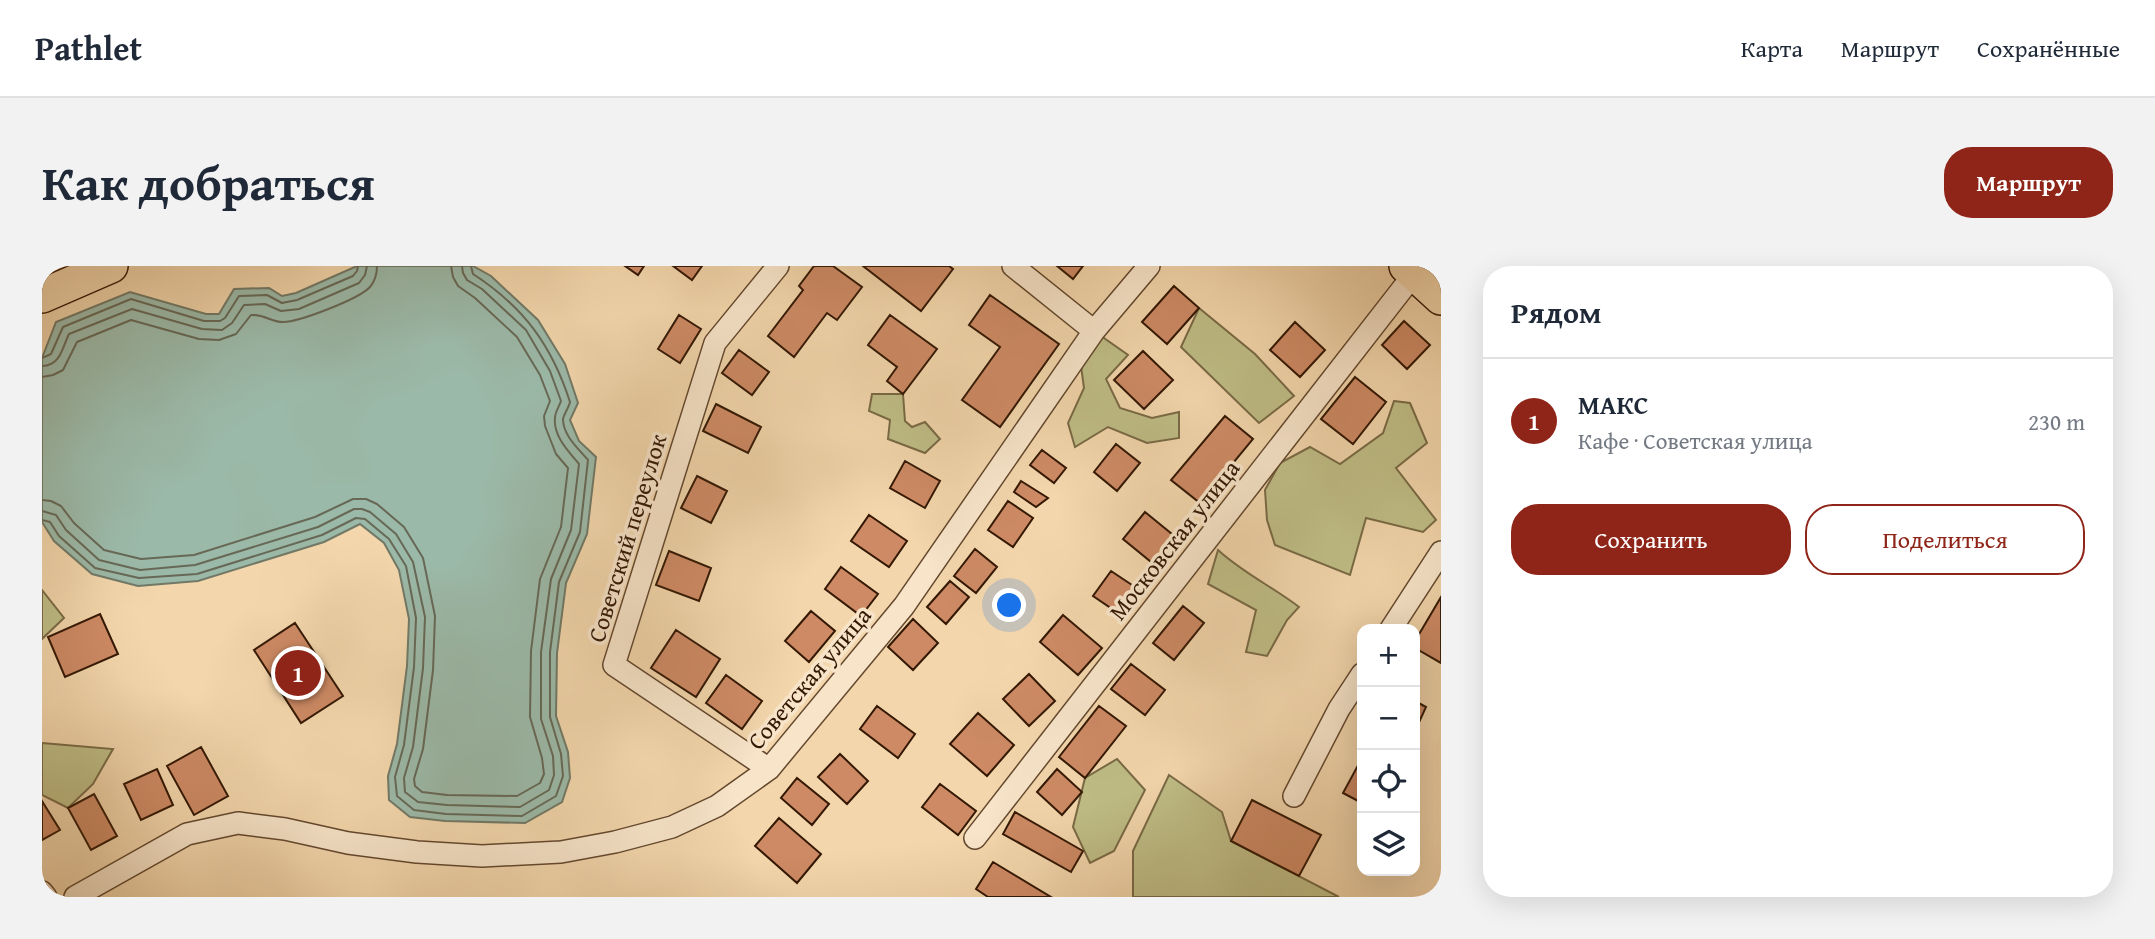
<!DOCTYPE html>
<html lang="ru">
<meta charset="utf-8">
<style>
body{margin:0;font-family:"Gentium Book Plus",serif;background:#f2f2f3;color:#1f2937}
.controls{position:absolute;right:21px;bottom:21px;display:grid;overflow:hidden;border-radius:14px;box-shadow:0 7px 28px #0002}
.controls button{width:63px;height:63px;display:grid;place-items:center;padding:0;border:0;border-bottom:2px solid #e0e1e3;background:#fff;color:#1f2937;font:35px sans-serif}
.you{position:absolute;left:968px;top:340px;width:24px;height:24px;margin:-18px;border:5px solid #fff;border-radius:50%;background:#1a73e8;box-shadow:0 0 0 10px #1a73e833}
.badge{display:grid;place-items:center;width:46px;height:46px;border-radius:50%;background:#8f2418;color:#fff;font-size:23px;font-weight:700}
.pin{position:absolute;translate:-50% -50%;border:4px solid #fff;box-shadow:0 2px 7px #0006}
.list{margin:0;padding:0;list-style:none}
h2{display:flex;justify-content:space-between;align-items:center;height:91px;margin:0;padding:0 28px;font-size:30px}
h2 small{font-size:23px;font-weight:400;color:#747a83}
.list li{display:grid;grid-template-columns:46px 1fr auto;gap:21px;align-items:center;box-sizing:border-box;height:126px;padding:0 28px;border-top:2px solid #e0e1e3}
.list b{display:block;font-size:26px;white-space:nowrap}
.list p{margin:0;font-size:23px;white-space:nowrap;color:#747a83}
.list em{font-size:23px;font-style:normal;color:#747a83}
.actions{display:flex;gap:14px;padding:21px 28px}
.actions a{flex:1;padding:16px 0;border:2px solid #8f2418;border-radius:28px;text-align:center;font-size:24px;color:#8f2418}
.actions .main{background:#8f2418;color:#fff}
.icon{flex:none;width:38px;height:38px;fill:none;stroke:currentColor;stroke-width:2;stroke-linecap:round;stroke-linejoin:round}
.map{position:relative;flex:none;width:1399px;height:631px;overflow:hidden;border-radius:28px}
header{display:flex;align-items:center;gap:42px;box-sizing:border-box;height:98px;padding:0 35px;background:#fff;border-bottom:2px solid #e0e1e3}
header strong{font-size:33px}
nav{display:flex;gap:38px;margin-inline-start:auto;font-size:24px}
.intro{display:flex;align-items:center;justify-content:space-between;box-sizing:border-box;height:168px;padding:0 42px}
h1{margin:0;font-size:49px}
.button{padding:18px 32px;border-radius:28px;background:#8f2418;color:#fff;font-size:24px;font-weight:700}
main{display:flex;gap:42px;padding:0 42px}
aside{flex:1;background:#fff;border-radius:28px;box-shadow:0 7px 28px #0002}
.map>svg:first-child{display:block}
</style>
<header>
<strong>Pathlet</strong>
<nav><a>Карта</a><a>Маршрут</a><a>Сохранённые</a></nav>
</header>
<div class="intro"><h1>Как добраться</h1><a class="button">Маршрут</a></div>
<main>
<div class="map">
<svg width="1399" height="631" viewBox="0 0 1399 631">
<rect width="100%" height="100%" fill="#f3d6ac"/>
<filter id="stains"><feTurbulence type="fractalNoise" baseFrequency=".00286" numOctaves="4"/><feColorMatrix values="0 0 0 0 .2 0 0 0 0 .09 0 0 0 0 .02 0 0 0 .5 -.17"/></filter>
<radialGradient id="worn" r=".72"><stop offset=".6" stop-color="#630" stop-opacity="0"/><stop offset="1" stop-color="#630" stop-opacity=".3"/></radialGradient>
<path fill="#bfbd86" stroke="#796a45" stroke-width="2" d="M1157 42 1213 88 1252 130 1217 157 1139 81Z
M1052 65 1086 89 1064 113 1078 142 1110 152 1137 146V172L1105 177 1066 161 1033 181 1026 157 1042 122 1039 100Z
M830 128H861L863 155 870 161 883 156 898 173 883 187 846 173 848 154 827 145Z
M1352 135 1368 137 1385 177 1354 202 1394 254 1381 266 1324 252 1308 309 1233 279 1225 254 1223 224 1238 197 1268 181 1298 198 1341 167Z
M1176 284C1201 307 1231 321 1257 341L1245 354 1225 390 1204 386 1214 344 1166 318Z
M0 324 22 352 0 373Z
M0 477 71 483 51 518 26 542 0 529Z
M1075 493 1103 524 1072 585 1048 597 1031 561 1043 512Z
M1127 509 1180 546 1189 575 1297 631H1091V585Z"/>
<path fill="#9bb9a8" stroke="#717966" stroke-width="2" d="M315 0H431L449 10 496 54 523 98 536 137 528 154 537 175 554 191 545 268 524 317 515 387 514 450 526 486 528 512 520 536 483 557 403 555 368 551 347 534 346 510 355 478 365 400 367 353 357 304 342 277 318 258 282 276 156 315 96 320 50 308 12 275 0 256V92L14 56 88 26 164 48H177L192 23 227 22 240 30 254 27Z"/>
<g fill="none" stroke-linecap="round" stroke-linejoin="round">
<path stroke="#676856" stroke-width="2" d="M0 92 9 88 21 61 89 33 162 55H178L183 52 197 30 225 29 240 37 255 34 311 10 315 5 316 0
M0 100C19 99 20 82 27 68L90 43 160 63 180 64 190 57 202 39 223 38 239 45 257 43 317 17 323 9 325 0
M0 111 11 109 21 104 35 76 89 54 157 73 177 74 194 68 209 49C223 48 228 56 241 56 257 56 317 33 328 21 333 15 335 8 335 0
M0 234 9 235 19 240 32 257 62 284 99 293 152 289 273 251 311 233H324L335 238 362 261 381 292 393 350 391 404 381 483 372 513 373 520 380 526 405 529 475 530 498 517 502 508 500 492 488 451 489 385 498 313 519 261 526 202 514 188 503 160 502 150 508 135 498 109 475 71 433 32 416 20 411 11 409 0
M0 245 14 249 24 264 57 294 98 304 153 299 276 261 312 243H320L328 246 354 268 371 296 383 351 381 402 371 481 362 512 363 526 376 536 405 539 478 541 507 524 512 509 511 490 499 453V386L509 313 529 264 537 198C527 186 511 170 513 152 513 146 517 141 519 135L508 105 484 64 440 23 425 14 421 7 420 0
M0 254 8 256 17 270 53 302 97 312 155 308 280 269 314 252 323 253 347 273 364 300 374 352 372 401 362 479 353 511 355 530 372 544 404 548 480 550 514 530 521 510 519 488 508 451V386L517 316 538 266 546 194C537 183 521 170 521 153 522 148 527 141 528 136 510 80 482 41 431 8L429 0"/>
</g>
<path fill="#cd8a65" stroke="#331804" stroke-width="2" d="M583 0H602L596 9Z
M631 0H660L650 14Z
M772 0H791L820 21 795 54 785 47 752 91 726 70 761 24 757 20Z
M821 0H907L911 3 879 45Z
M1015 0H1041L1031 13Z
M1132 20 1157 42 1125 78 1100 56Z
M948 29 1017 78 958 161 920 134 958 81 927 59Z
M637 49 659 63 638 97 616 83Z
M848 49 895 83 861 128 845 115 855 101 826 79Z
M1362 55 1388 79 1365 103 1340 79Z
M1253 56 1283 84 1258 111 1228 84Z
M697 84 727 106 710 129 680 107Z
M1101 85 1131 114 1102 143 1072 114Z
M1313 111 1344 136 1311 178 1279 153Z
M674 138 719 161 706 187 661 165Z
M1183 150 1211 173 1158 237 1129 214Z
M1074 178 1098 197 1075 225 1052 206Z
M1000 184 1024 202 1012 217 988 199Z
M863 195 898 215 883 242 848 222Z
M655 210 685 225 669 257 639 242Z
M979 215 1006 232 994 241 972 226Z
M966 235 991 252 971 281 946 264Z
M1103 246 1136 273 1114 300 1081 273Z
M827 249 865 275 847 301 809 275Z
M933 283 955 301 934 327 912 310Z
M627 285 669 302 657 335 614 319Z
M799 301 836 328 819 350 783 323Z
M1069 305 1099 325 1082 351 1051 330Z
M908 315 927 331 904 358 885 341Z
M1399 331V397L1373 382V375Z
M1141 340 1162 357 1132 394 1111 377Z
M769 345 793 365 767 396 743 375Z
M58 348 76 388 23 411 6 371Z
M1021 349 1060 382 1036 409 998 376Z
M871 353 896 377 871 404 846 381Z
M253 357 301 430 259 457 212 384Z
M634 364 678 393 654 431 609 402Z
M1089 398 1123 424 1103 449 1069 423Z
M987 408 1013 435 987 460 961 433Z
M684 409 720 435 700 463 664 437Z
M1373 435 1384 441 1373 465Z
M835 440 873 468 856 492 818 463Z
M1057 440 1084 460 1043 512 1017 491Z
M936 447 972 479 945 510 908 478Z
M159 481 186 530 152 549 125 500Z
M798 488 826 515 805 538 776 511Z
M1320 492V537L1301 527Z
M115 503 131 539 99 554 82 518Z
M1015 503 1040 526 1020 549 995 526Z
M755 512 787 538 770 559 739 532Z
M898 518 934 545 916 569 880 541Z
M52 528 75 570 49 584 26 542Z
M1210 534 1279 569 1257 610 1189 575Z
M0 535 18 564 0 574Z
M973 546 1041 585 1029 606 961 568Z
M737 552 779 588 755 617 713 580Z
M951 596 1009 631H946L934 623Z"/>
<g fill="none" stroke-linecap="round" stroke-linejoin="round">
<defs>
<path id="minor" d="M971 0 1052 65
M1349 363 1399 286
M727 503 572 399 673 77 736 0
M1252 530 1297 443 1320 408
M933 572 1372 8
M0 626 4 631
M33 631 145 568 196 557 243 563 306 577 375 586 440 590 519 586 573 576 630 561 675 540 727 503 862 340 1052 65 1107 0"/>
<path id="primary" d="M1364 0 1399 32
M0 30 69 0"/>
</defs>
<use href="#minor" stroke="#63482e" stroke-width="24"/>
<use href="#primary" stroke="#331804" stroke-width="36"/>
<use href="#minor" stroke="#f7e4c9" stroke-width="21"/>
<use href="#primary" stroke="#f3d6ac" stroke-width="33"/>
</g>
<g text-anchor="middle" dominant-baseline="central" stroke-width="7" stroke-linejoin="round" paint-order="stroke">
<g font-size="24" fill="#331804" stroke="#f7e4c9">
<text transform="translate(585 272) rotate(-73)">Советский переулок</text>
<text transform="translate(1132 274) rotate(-52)">Московская улица</text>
<text transform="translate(767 412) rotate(-50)">Советская улица</text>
</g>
</g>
<rect width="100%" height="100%" filter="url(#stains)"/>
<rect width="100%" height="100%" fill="url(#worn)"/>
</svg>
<div class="controls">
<button>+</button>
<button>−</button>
<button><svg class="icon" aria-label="locate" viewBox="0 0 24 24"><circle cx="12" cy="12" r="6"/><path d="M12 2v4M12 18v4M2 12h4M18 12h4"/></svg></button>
<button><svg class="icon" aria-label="layers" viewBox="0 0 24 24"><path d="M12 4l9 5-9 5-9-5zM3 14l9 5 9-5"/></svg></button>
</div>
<div class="you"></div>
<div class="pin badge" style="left:256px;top:407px">1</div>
</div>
<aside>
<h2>Рядом<small></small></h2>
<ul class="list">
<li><span class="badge">1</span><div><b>МАКС</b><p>Кафе · Советская улица</p></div><em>230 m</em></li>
</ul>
<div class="actions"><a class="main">Сохранить</a><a>Поделиться</a></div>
</aside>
</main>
